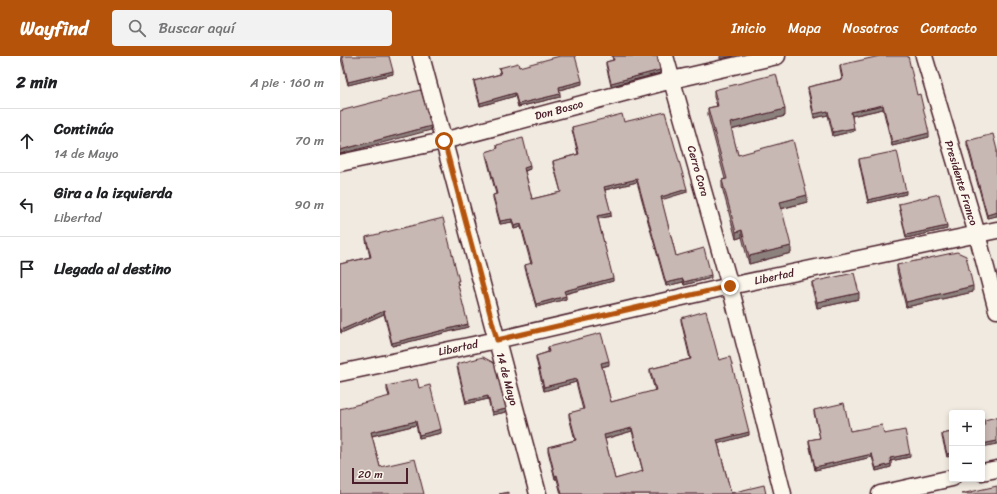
<!DOCTYPE html>
<html lang="es">
<meta charset="utf-8">
<style>
body{margin:0;font-family:Sriracha,sans-serif;background:#f2f2f2;color:#202124}
.controls{position:absolute;right:12px;bottom:12px;display:grid;overflow:hidden;border-radius:4px;box-shadow:0 2px 6px #0003}
.controls button{width:36px;height:36px;display:grid;place-items:center;padding:0;border:0;border-bottom:1px solid #e0e0e0;background:#fff;color:#202124;font:20px sans-serif}
.scale{position:absolute;left:12px;bottom:10px;width:56px;box-sizing:border-box;padding-left:4px;border:2px solid #4a1f2b;border-top:0;font-size:11px;line-height:14px;white-space:nowrap;color:#4a1f2b;-webkit-text-stroke:3px #fbf7ec;paint-order:stroke}
.stop{position:absolute;width:12px;height:12px;margin:-9px;border:3px solid #b45309;border-radius:50%;background:#fff}
.stop.end{background:#b45309;border-color:#fff;box-shadow:0 1px 4px #0008}
.list{margin:0;padding:0;list-style:none}
h2{display:flex;justify-content:space-between;align-items:center;height:52px;margin:0;padding:0 16px;font-size:17px}
h2 small{font-size:13px;font-weight:400;color:#757577}
.list li{display:grid;grid-template-columns:26px 1fr auto;gap:12px;align-items:center;box-sizing:border-box;height:64px;padding:0 16px;border-top:1px solid #e0e0e0}
.list b{display:block;font-size:15px;white-space:nowrap}
.list p{margin:0;font-size:13px;white-space:nowrap;color:#757577}
.list em{font-size:13px;font-style:normal;color:#757577}
.icon{flex:none;width:22px;height:22px;fill:none;stroke:currentColor;stroke-width:2;stroke-linecap:round;stroke-linejoin:round}
.map{position:relative;flex:none;width:657px;height:438px;overflow:hidden}
header{display:flex;align-items:center;gap:24px;box-sizing:border-box;height:56px;padding:0 20px;background:#b45309;color:#fff}
header strong{font-size:19px}
nav{display:flex;gap:22px;margin-inline-start:auto;font-size:14px}
.search{width:280px;height:36px;background:#f2f2f2;display:flex;align-items:center;gap:10px;box-sizing:border-box;padding:0 14px;border-radius:4px;color:#757577;font-size:15px}
main{display:flex}
aside{flex:1;background:#fff}
.map>svg:first-child{display:block}
</style>
<header>
<strong>Wayfind</strong>
<div class="search"><svg class="icon" aria-label="search" viewBox="0 0 24 24"><circle cx="10" cy="10" r="6"/><path d="M15 15l6 6"/></svg>Buscar aquí</div>
<nav><a>Inicio</a><a>Mapa</a><a>Nosotros</a><a>Contacto</a></nav>
</header>
<main>
<aside>
<h2>2 min<small>A pie · 160 m</small></h2>
<ul class="list">
<li><svg class="icon" aria-label="ahead" viewBox="0 0 24 24"><path d="M12 20V5M6 11l6-6 6 6"/></svg><div><b>Continúa</b><p>14 de Mayo</p></div><em>70 m</em></li>
<li><svg class="icon" aria-label="left" viewBox="0 0 24 24"><path d="M17 20v-9H6M10 6l-5 5 5 5"/></svg><div><b>Gira a la izquierda</b><p>Libertad</p></div><em>90 m</em></li>
<li><svg class="icon" aria-label="arrive" viewBox="0 0 24 24"><path d="M6 21V4h12l-3 4 3 4H6"/></svg><div><b>Llegada al destino</b></div></li>
</ul>
</aside>
<div class="map">
<svg width="657" height="438" viewBox="0 0 657 438">
<rect width="100%" height="100%" fill="#f0eae0"/>
<filter id="ink" filterUnits="userSpaceOnUse"><feTurbulence type="fractalNoise" baseFrequency=".025" numOctaves="2"/><feDisplacementMap in="SourceGraphic" scale="8" xChannelSelector="R" yChannelSelector="G"/><feConvolveMatrix kernelMatrix="1 2 1 2 8 2 1 2 1" color-interpolation-filters="sRGB"/></filter>
<g filter="url(#ink)">
<g fill="none" stroke-linecap="round" stroke-linejoin="round">
<defs>
<path id="street" d="M81 0 198 438
M325 0 390 230 443 438
M584 0 637 178 657 254
M0 107 103 85 332 24 437 0
M0 317 157 284 390 230 657 174
M642 416 657 413
M540 438 612 422"/>
</defs>
<use href="#street" stroke="#4a1f2b" stroke-width="19"/>
<use href="#street" stroke="#fbf7ec" stroke-width="16"/>
</g>
<path fill="#ac9e9a" stroke="#4a1f2b" fill-rule="evenodd" d="M1 0 53 18 8 29 1 3Z
M272 0H317L320 17 271 30 266 9V6L273 4Z
M500 9 577 39 589 81 552 90 543 53 512 60 514 75 493 80 488 59 474 62 468 35V31L502 23 500 13Z
M179 11 242 28 219 34 220 41 178 51 175 40 140 50 134 28V25L160 18 159 12Z
M374 34 445 60 391 74 398 99 467 146 441 153 451 197 409 208 402 181 396 183 382 131V124L385 123 368 59V52L377 50 374 41Z
M284 66 347 136 321 143 336 200 371 222 344 229 343 226 326 230 297 126 265 134 271 160 258 163 273 225 225 238 226 243 196 251 185 212V209L191 208 181 171 174 173 172 166 160 168 153 142V139L156 138 146 99V96L157 93V89L190 113 185 115 192 143 221 136 213 108V105L238 98 232 74V71Z
M627 85 657 94V160L647 162 627 89Z
M519 103 566 138 528 147 519 106Z
M559 148 607 173 566 182 559 150Z
M26 181 119 228H117L128 271 52 290 44 258 1 277 0 274V208L30 201 26 184Z
M557 209 633 236 566 251 557 215Z
M472 226 519 243 477 252 472 232Z
M341 262 379 304 409 379 378 387 391 437 426 438H221L217 423H215L208 395V391L235 384 229 361V357L243 354 236 326 204 335 196 303V300L208 296V291L269 309 262 311 271 346 315 335 310 317V313L350 303 341 265ZM292 375 303 416 275 423 265 383Z
M117 308 166 356 152 359 148 343 126 348 117 311Z
M47 330 79 332 101 377 79 382 76 369 32 380 40 411 0 438 49 340 47 334Z
M474 354 510 375 544 378 570 401 551 405V411L536 415 532 401 475 414 469 387V384L480 382 474 357Z
M612 376 607 401 602 381V378Z"/>
<path fill="#8c817d" stroke="#4a1f2b" d="M380 0H394L380 3Z
M320 14V17L271 30V27Z
M53 15V18L8 29V26Z
M242 25V28L219 34V31Z
M175 37V40L140 50V47Z
M220 38V41L178 51V48Z
M543 49V53L511 60V56Z
M445 53V60L390 74V67Z
M488 55V59L474 62V58Z
M91 70V74L0 98V94Z
M514 72V75L493 80V76Z
M589 77V81L552 90V86Z
M190 110V113L184 115V112Z
M297 123V126L264 134V131Z
M347 133V136L321 144V141Z
M566 135V138L528 147V144Z
M467 139V146L440 153V146Z
M657 156V160L647 162V159Z
M271 157V160L257 163V160Z
M172 163V166L160 168V165Z
M181 168V171L174 173V170Z
M607 170V173L566 182V179Z
M402 174V181L396 183V176Z
M451 190V197L409 208V200Z
M371 219V222L344 229V226Z
M273 222V225L224 238V235Z
M343 223V226L326 230V227Z
M633 230V236L566 251V246Z
M519 237V243L477 252V246Z
M226 240V243L196 251V248Z
M44 255V258L1 277V274Z
M128 268V271L52 290V287Z
M269 305V309L261 311V307Z
M236 323V326L204 335V331Z
M148 340V343L126 348V345Z
M166 353V356L152 359V356Z
M76 365V369L31 380V376Z
M292 372V375L264 383V379Z
M101 373V377L79 382V379Z
M409 376V379L377 388V384Z
M657 385V388L642 391V388Z
M612 397V400L607 401V398Z
M532 398V401L475 414V411Z
M570 398V401L550 405V402Z
M551 408V411L536 415V412Z
M217 419V423H215V420Z"/>
<path fill="#c8b8b3" stroke="#4a1f2b" fill-rule="evenodd" d="M2 0H49L53 15 8 26Z
M220 0H235L242 25 219 31 220 38 178 48 175 37 140 47 134 25 161 18 159 12 178 7 179 11Z
M273 0H317L320 14 271 27 266 6 274 4Z
M540 0H568L577 39 580 38 589 77 552 86 543 49 511 56 514 72 493 76 488 55 474 58 468 31 503 23 500 9Z
M436 18 445 53 390 67 398 99 453 84 467 139 440 146 451 190 409 200 402 174 396 176 382 124 387 123 368 52 378 50 374 34Z
M80 34 81 35 91 70 0 94V55Z
M325 56 347 133 321 141 336 200 364 192 371 219 344 226 343 223 326 227 297 123 264 131 271 157 257 160 273 222 224 235 226 240 196 248 185 209 192 207 181 168 174 170 172 163 160 165 153 139 157 138 146 96 158 92 157 89 183 82 190 110 184 112 192 143 221 136 213 105 239 98 232 71 282 58 284 66Z
M653 78 657 94V156L647 159 627 85Z
M557 95 566 135 528 144 519 103Z
M599 138 607 170 566 179 559 148Z
M103 162 119 225H117L128 268 52 287 44 255 1 274 0 271V208L31 201 26 181Z
M617 196 626 200 633 230 566 246 557 209Z
M514 217 519 237 477 246 472 226Z
M366 255 379 304 390 301 409 376 377 384 391 437 424 429 426 438H222L217 419 215 420 208 391 236 384 229 357 244 353 236 323 204 331 196 300 209 296 208 291 261 277 269 305 261 307 271 346 316 334 310 313 351 303 341 262ZM292 372 303 415 275 423 264 379Z
M143 301 154 307 166 353 152 356 148 340 126 345 117 308Z
M77 323 79 332 90 329 101 373 79 379 76 365 31 376 40 411 75 403 84 438H0V353L50 340 47 330Z
M504 347 510 375 542 369 544 378 565 374 570 398 550 402 551 408 536 412 532 398 475 411 469 384 480 382 474 354Z
M657 361V385L642 388V369H645L644 364Z
M612 376V397L607 398 602 378Z
M657 430V438H621Z
M169 436V438H159Z"/>
</g>
<g fill="none" stroke-linecap="round" stroke-linejoin="round" filter="url(#ink)">
<path stroke="#b45309" stroke-width="5" d="M104 85 157 284 390 230"/>
</g>
<g text-anchor="middle" dominant-baseline="central" stroke-width="4" stroke-linejoin="round" paint-order="stroke">
<g font-size="11" fill="#4a1f2b" stroke="#fbf7ec">
<text transform="translate(219 54) rotate(-15)">Don Bosco</text>
<text transform="translate(358 115) rotate(74)">Cerro Cora</text>
<text transform="translate(621 127) rotate(73)">Presidente Franco</text>
<text transform="translate(434 221) rotate(-12)">Libertad</text>
<text transform="translate(118 292) rotate(-12)">Libertad</text>
<text transform="translate(167 323) rotate(75)">14 de Mayo</text>
</g>
</g>
</svg>
<div class="controls">
<button>+</button>
<button>−</button>
</div>
<div class="scale">20 m</div>
<div class="stop" style="left:104px;top:85px"></div>
<div class="stop end" style="left:390px;top:230px"></div>
</div>
</main>
